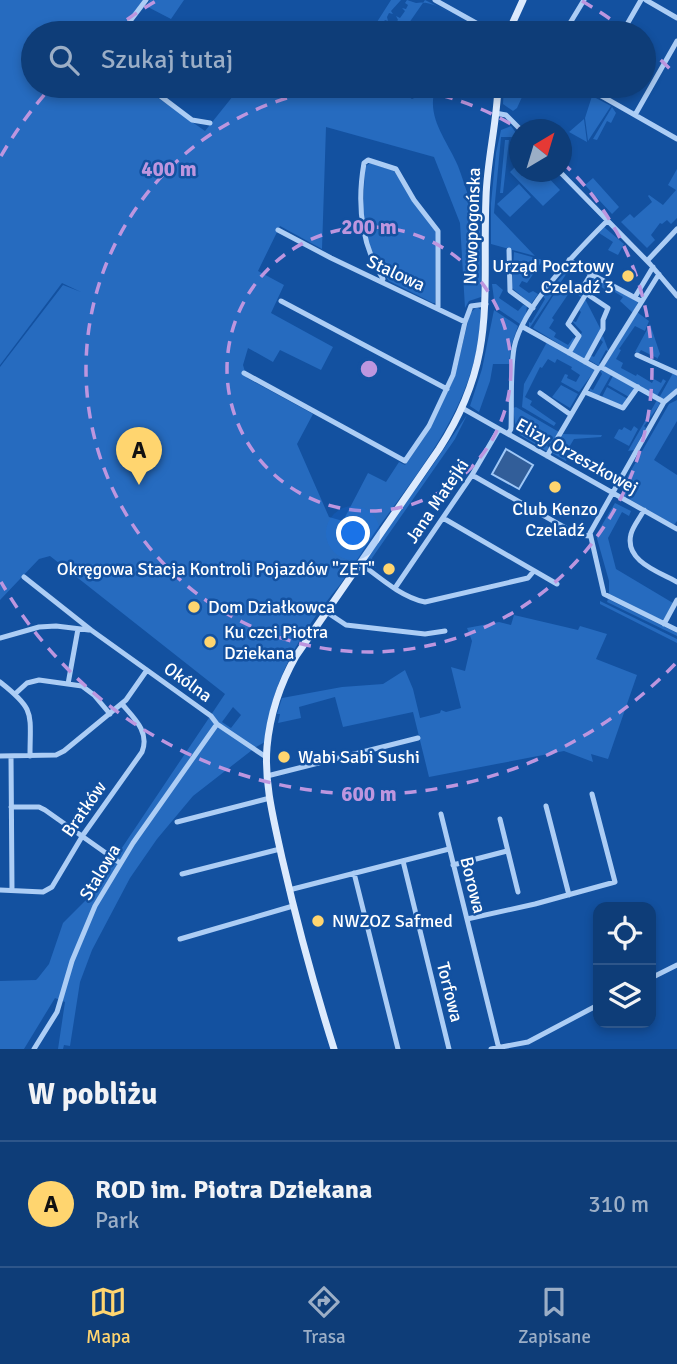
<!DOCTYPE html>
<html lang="pl">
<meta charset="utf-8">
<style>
body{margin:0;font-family:Signika,sans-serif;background:#1c4880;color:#f1f3f6}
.controls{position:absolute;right:21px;bottom:21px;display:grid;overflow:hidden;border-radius:14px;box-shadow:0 4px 10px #0003}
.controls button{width:63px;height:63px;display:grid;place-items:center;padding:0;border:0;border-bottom:2px solid #2e568a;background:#0e3d78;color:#f1f3f6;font:35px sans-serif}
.compass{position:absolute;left:509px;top:119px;width:63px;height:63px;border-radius:50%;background:#0e3d78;box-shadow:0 4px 10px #0003;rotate:38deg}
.you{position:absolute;left:354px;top:534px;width:24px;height:24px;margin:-18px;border:5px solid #fff;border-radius:50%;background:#1a73e8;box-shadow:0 0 0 10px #1a73e833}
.badge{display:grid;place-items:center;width:46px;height:46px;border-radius:50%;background:#ffd56f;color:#111;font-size:23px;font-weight:700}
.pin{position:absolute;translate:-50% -58px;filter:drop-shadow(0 2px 4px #0008)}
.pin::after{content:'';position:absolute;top:37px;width:24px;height:21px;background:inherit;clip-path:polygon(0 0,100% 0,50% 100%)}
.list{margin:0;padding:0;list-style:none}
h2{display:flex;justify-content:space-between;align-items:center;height:91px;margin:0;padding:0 28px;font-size:30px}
h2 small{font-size:23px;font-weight:400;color:#9baec6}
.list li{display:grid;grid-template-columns:46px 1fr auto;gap:21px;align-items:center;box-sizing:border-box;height:126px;padding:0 28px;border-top:2px solid #2e568a}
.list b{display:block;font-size:26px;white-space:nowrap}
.list p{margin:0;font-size:23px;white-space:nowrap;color:#9baec6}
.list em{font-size:23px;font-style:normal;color:#9baec6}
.icon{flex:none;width:38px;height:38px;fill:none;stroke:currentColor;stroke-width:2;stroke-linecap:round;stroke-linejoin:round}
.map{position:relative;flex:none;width:677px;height:1049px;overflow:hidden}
.search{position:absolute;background:#0e3d78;box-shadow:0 4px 10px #0003;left:21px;right:21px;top:21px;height:77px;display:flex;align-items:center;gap:18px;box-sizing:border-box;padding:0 24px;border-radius:38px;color:#9baec6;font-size:26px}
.sheet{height:217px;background:#0e3d78}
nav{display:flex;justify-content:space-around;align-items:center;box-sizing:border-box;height:98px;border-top:2px solid #2e568a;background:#0e3d78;font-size:19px;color:#9baec6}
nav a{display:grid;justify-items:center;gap:4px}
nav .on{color:#ffd56f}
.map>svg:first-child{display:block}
</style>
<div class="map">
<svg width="677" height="1049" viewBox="0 0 677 1049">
<rect width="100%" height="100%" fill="#1351a0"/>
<path fill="#266bbf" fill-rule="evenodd" d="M0 0H143L118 33H33V86H141L205 131 241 86H393L412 99 425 93H434C428 120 448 142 458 166 462 176 465 187 469 198L480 200 481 297 469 301 465 308 460 223 434 157 326 127 322 249 280 226 258 271 284 285 271 313 333 347 321 370 280 350 273 362 248 348 243 365 247 378 313 414 297 444 329 517 343 521 368 473 386 482 399 462 405 465 425 436 455 376 470 313 477 307 481 310C480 396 426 462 378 528 364 547 353 568 339 586 300 633 271 681 265 742L256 747 193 796 157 839 130 878 92 950 80 982 70 1046 64 1045 63 1049H58L65 1002 55 998 24 1049H0V981L36 980 38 978 49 964 63 923 89 897 225 694 50 556 39 559 0 600V367L63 285 81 292 62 283 0 365ZM233 707 241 715 231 728 222 722Z
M150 0H184L171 19 146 6Z
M391 0H401L391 11 393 14 389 13 387 17 388 21 385 20 378 29 380 33H370Z
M407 0 416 3C428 0 444 9 455 15L425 0 402 33H389L393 27 390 25H394L398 20 396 16 400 18 405 11 402 8 406 9 408 5 405 3Z
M271 22 281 26 292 23 319 33H263L261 29Z
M504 86 518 98 520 95 522 97 517 108 513 111 503 104Z
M592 96 611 106 588 141 585 118Z
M612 107 616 113 611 123 607 121 597 140 593 139Z
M584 119 587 142 569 132Z
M511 126 519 137H501L494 213 535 256 491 244V203L496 153 501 130Z
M505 140H509L503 193H500Z
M370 163 394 171 436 232 435 303H433L389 281 382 272 368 242 363 212 365 167Z
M519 163 520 172H543L560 190 543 206 510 172Z
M677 169V218L671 224 667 220 662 224 660 223 651 235 655 240 647 248 621 222 630 214 634 218 652 202 648 196 649 195 663 205 676 190 668 185Z
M593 178 619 207 612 214 585 185Z
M519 184 531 197 510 217 497 204Z
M604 227 624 244 618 255 608 250 613 242 599 233Z
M514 252 543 260 527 283 522 281 519 286 529 293 533 291 538 294 531 304 512 288Z
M566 272 567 273 529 329V322L531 323 545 299 543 296Z
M592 276 638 302 633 313 620 301 623 297 608 288 606 290 592 281 587 292 585 287Z
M492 284H496L503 290 499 298 518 311 523 305 527 306 526 314 520 324 495 307Z
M575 286 583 297 582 298 571 290 552 318 554 320 549 328 556 333 554 337 568 345 573 338 575 339 569 350 533 328 558 288 563 290Z
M585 299 601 330 584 359 572 353 582 332 572 321 576 322 581 312 579 310Z
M494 310 518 326 511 346 509 364H493L490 381 479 412 470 406 482 369Z
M637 312 649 321 645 331 635 326 619 349 621 350 616 359 623 363 621 368 636 376 637 374 652 383 654 379 661 383 663 379 666 381 657 396 604 367Z
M650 324 660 354 656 361 657 358 641 350 639 353 635 352Z
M603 336 609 352 606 350 599 363 601 365 599 366 589 360 590 355 594 357 603 342 600 339Z
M547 342 595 370 579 392 561 382 565 374 568 375 567 378 576 382 580 375 571 369 572 367 557 359 555 363 548 359 542 368 540 367 525 397 532 401 530 405 556 423 554 426 522 407 524 384Z
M600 370 611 375 599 396 591 393 589 388 593 390 602 374Z
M673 373 677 375V388L664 399 659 398Z
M613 376 633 387 634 389 629 397 608 385Z
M561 385 578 394 570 408 552 397Z
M607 387 628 399 623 406 602 397Z
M657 400 660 404 644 426 646 428 634 450 628 451Z
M677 400V421L654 460 677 475V521L674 525 624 496 625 481 669 404Z
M516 407 559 432 552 444 549 443 547 446 550 448 548 452 520 435 515 423 513 408Z
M464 414 415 491 467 415 455 439 372 558 376 568 365 559 367 556Z
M634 426 638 429 629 446 614 438 619 429 622 430 624 427 631 431Z
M563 434 602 435 601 437 574 439 565 454 568 457 566 461 552 453Z
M615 503 631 511 629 516 622 512 608 538 616 569 673 603 663 621 609 595V581L596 535Z
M608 599 677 633V636L607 602Z
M600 601 677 639V643L600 604Z
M514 615 578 630 580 626 607 634 596 659 637 675 608 759 591 754 593 762 564 751 429 777 413 712 343 727 335 697 299 707 301 718 278 723 280 714H277L282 698 342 687 383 684 405 670 413 689 420 718 440 713 441 710 446 712 461 708 451 667 465 671 472 641 467 628 499 622 511 625Z"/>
<path fill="#325e99" stroke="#9ec7f7" stroke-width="2" d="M506 449 533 465 519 489 492 474Z"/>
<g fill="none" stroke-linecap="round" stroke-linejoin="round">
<path stroke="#accdf5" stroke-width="5" d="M435 0 494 33
M646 0 677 18
M121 33 146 0
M564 33 584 0
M622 33 641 0
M147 86 192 120 210 123
M584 86 677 139
M495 113 506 115 521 130
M635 115 677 41
M560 172 650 264 677 296
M278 230 331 258 465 322 471 306 486 304
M509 250 510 291 533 308
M569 260 591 274 583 287 584 292 608 308 603 320V329L585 362
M647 261 677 229
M591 274 641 301
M382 281 383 279C361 244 357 203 364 163L368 160 396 169 414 200 438 231V309
M635 297 653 267
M281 301 447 389
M523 327 598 369 601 367 664 402
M569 353 579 336 568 324 586 294
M637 355 677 373
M601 367 659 274
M244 373 405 461 429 426 453 375 465 322
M677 391 664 402 590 533 604 594 677 630
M585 392 623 408 638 387
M540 393 571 415
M462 408 677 529
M508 434 511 429C512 403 510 373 514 348 522 307 578 250 607 221
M547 456 598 369
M472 475 578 535 590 536
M644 510C640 518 633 526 631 534 624 561 659 572 677 582
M443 518 557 584
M360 563C379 577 401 597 425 602L528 578 533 572
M24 577 91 630 211 716 217 724 266 757
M395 588 472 475 499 429
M325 611 346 625 425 634 445 631
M664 624 677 600
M0 638 39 627 56 626 89 630
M0 682C36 710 30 713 30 756
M68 684 78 629
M15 694 27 683 39 680 82 686 94 695 110 714
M0 756 56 755 64 751 126 700 147 670
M11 756 12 890
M267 776 418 738
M546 806 569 895
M11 807H39L45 810 120 863
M441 814 499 1049
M500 819 518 892
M177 822 270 798
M403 861 449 1049
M453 865 507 851
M354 873 398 1049
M182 874 280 849
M0 890 43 892 52 887 83 835 142 752C150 732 134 718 122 704
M289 890 449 849
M467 919 535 904 615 882 592 794
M180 939 293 906
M651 978 677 965
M34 1049 57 1012 72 961 95 906 133 843 217 724
M491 1049 528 1042 598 1005"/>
<path stroke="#dceafd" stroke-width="7" d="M508 33 523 0
M334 1049C314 986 297 923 282 858 274 821 264 784 267 747 270 714 280 684 296 656L439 449C498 358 482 298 486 197 487 160 497 123 498 86"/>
</g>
<g fill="none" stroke="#bd96df" stroke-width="3.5" stroke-dasharray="12 9">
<circle cx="369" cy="369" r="142"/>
<path d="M562 162A283 283 0 1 1 519 129"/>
<path d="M675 664A425 425 0 0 1 1 582M1 156A425 425 0 0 1 51 87M110 32A425 425 0 0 1 156 1M582 1A425 425 0 0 1 628 32M645 46A425 425 0 0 1 675 74"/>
</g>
<g fill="#ffd56f" stroke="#1351a0" stroke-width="2.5">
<circle cx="628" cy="276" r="7"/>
<circle cx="555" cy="487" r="7"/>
<circle cx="389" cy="569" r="7"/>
<circle cx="194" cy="607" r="7"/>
<circle cx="210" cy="642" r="7"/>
<circle cx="284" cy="757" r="7"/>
<circle cx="318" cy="921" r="7"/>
</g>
<g text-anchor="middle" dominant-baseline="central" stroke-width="5" stroke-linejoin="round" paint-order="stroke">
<g font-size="18" fill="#fff" stroke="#1351a0">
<text transform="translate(472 226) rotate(-88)">Nowopogońska</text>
<text transform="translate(396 273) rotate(25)">Stalowa</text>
<text transform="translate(577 456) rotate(29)">Elizy Orzeszkowej</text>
<text transform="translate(437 501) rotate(-56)">Jana Matejki</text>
<text transform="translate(188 682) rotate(36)">Okólna</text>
<text transform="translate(84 809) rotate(-55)">Bratków</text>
<text transform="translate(100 872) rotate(-59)">Stalowa</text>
<text transform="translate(473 885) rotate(76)">Borowa</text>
<text transform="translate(450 992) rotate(76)">Torfowa</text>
</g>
<g font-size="18" fill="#fff" stroke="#1351a0" text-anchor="start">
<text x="614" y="266" text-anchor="end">Urząd Pocztowy<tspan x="614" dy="21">Czeladź 3</tspan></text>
<text x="555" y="509" text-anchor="middle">Club Kenzo<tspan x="555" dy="21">Czeladź</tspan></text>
<text x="375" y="569" text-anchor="end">Okręgowa Stacja Kontroli Pojazdów "ZET"</text>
<text x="208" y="607">Dom Działkowca</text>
<text x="224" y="632">Ku czci Piotra<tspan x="224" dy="21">Dziekana</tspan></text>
<text x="298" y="757">Wabi Sabi Sushi</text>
<text x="332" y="921">NWZOZ Safmed</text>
</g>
</g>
<circle cx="369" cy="369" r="10" fill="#bd96df" stroke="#1351a0" stroke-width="3.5"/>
<g font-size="21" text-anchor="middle" font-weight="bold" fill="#bd96df" stroke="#1351a0" stroke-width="5" stroke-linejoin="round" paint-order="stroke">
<text x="169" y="176">400 m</text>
<text x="369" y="234">200 m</text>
<text x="369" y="801">600 m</text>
</g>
</svg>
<div class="controls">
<button><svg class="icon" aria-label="locate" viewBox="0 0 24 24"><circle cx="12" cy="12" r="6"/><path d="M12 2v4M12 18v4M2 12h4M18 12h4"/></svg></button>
<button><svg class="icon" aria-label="layers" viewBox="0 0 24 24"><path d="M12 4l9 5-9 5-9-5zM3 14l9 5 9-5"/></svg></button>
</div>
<svg class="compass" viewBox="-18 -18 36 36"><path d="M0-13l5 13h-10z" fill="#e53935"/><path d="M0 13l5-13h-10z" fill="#9baec6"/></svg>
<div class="you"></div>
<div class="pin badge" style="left:139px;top:485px">A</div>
<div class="search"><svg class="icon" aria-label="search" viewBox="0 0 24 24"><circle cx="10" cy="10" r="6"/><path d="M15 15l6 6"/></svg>Szukaj tutaj</div>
</div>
<section class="sheet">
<h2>W pobliżu<small></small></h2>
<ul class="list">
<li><span class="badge">A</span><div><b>ROD im. Piotra Dziekana</b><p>Park</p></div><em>310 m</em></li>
</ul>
</section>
<nav>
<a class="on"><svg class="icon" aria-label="map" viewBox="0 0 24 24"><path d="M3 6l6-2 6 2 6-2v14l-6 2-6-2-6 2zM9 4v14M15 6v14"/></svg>Mapa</a>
<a><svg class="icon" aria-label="directions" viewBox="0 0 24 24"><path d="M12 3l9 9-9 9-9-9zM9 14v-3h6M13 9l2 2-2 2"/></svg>Trasa</a>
<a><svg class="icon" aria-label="saved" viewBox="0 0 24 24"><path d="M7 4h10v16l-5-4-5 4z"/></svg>Zapisane</a>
</nav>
